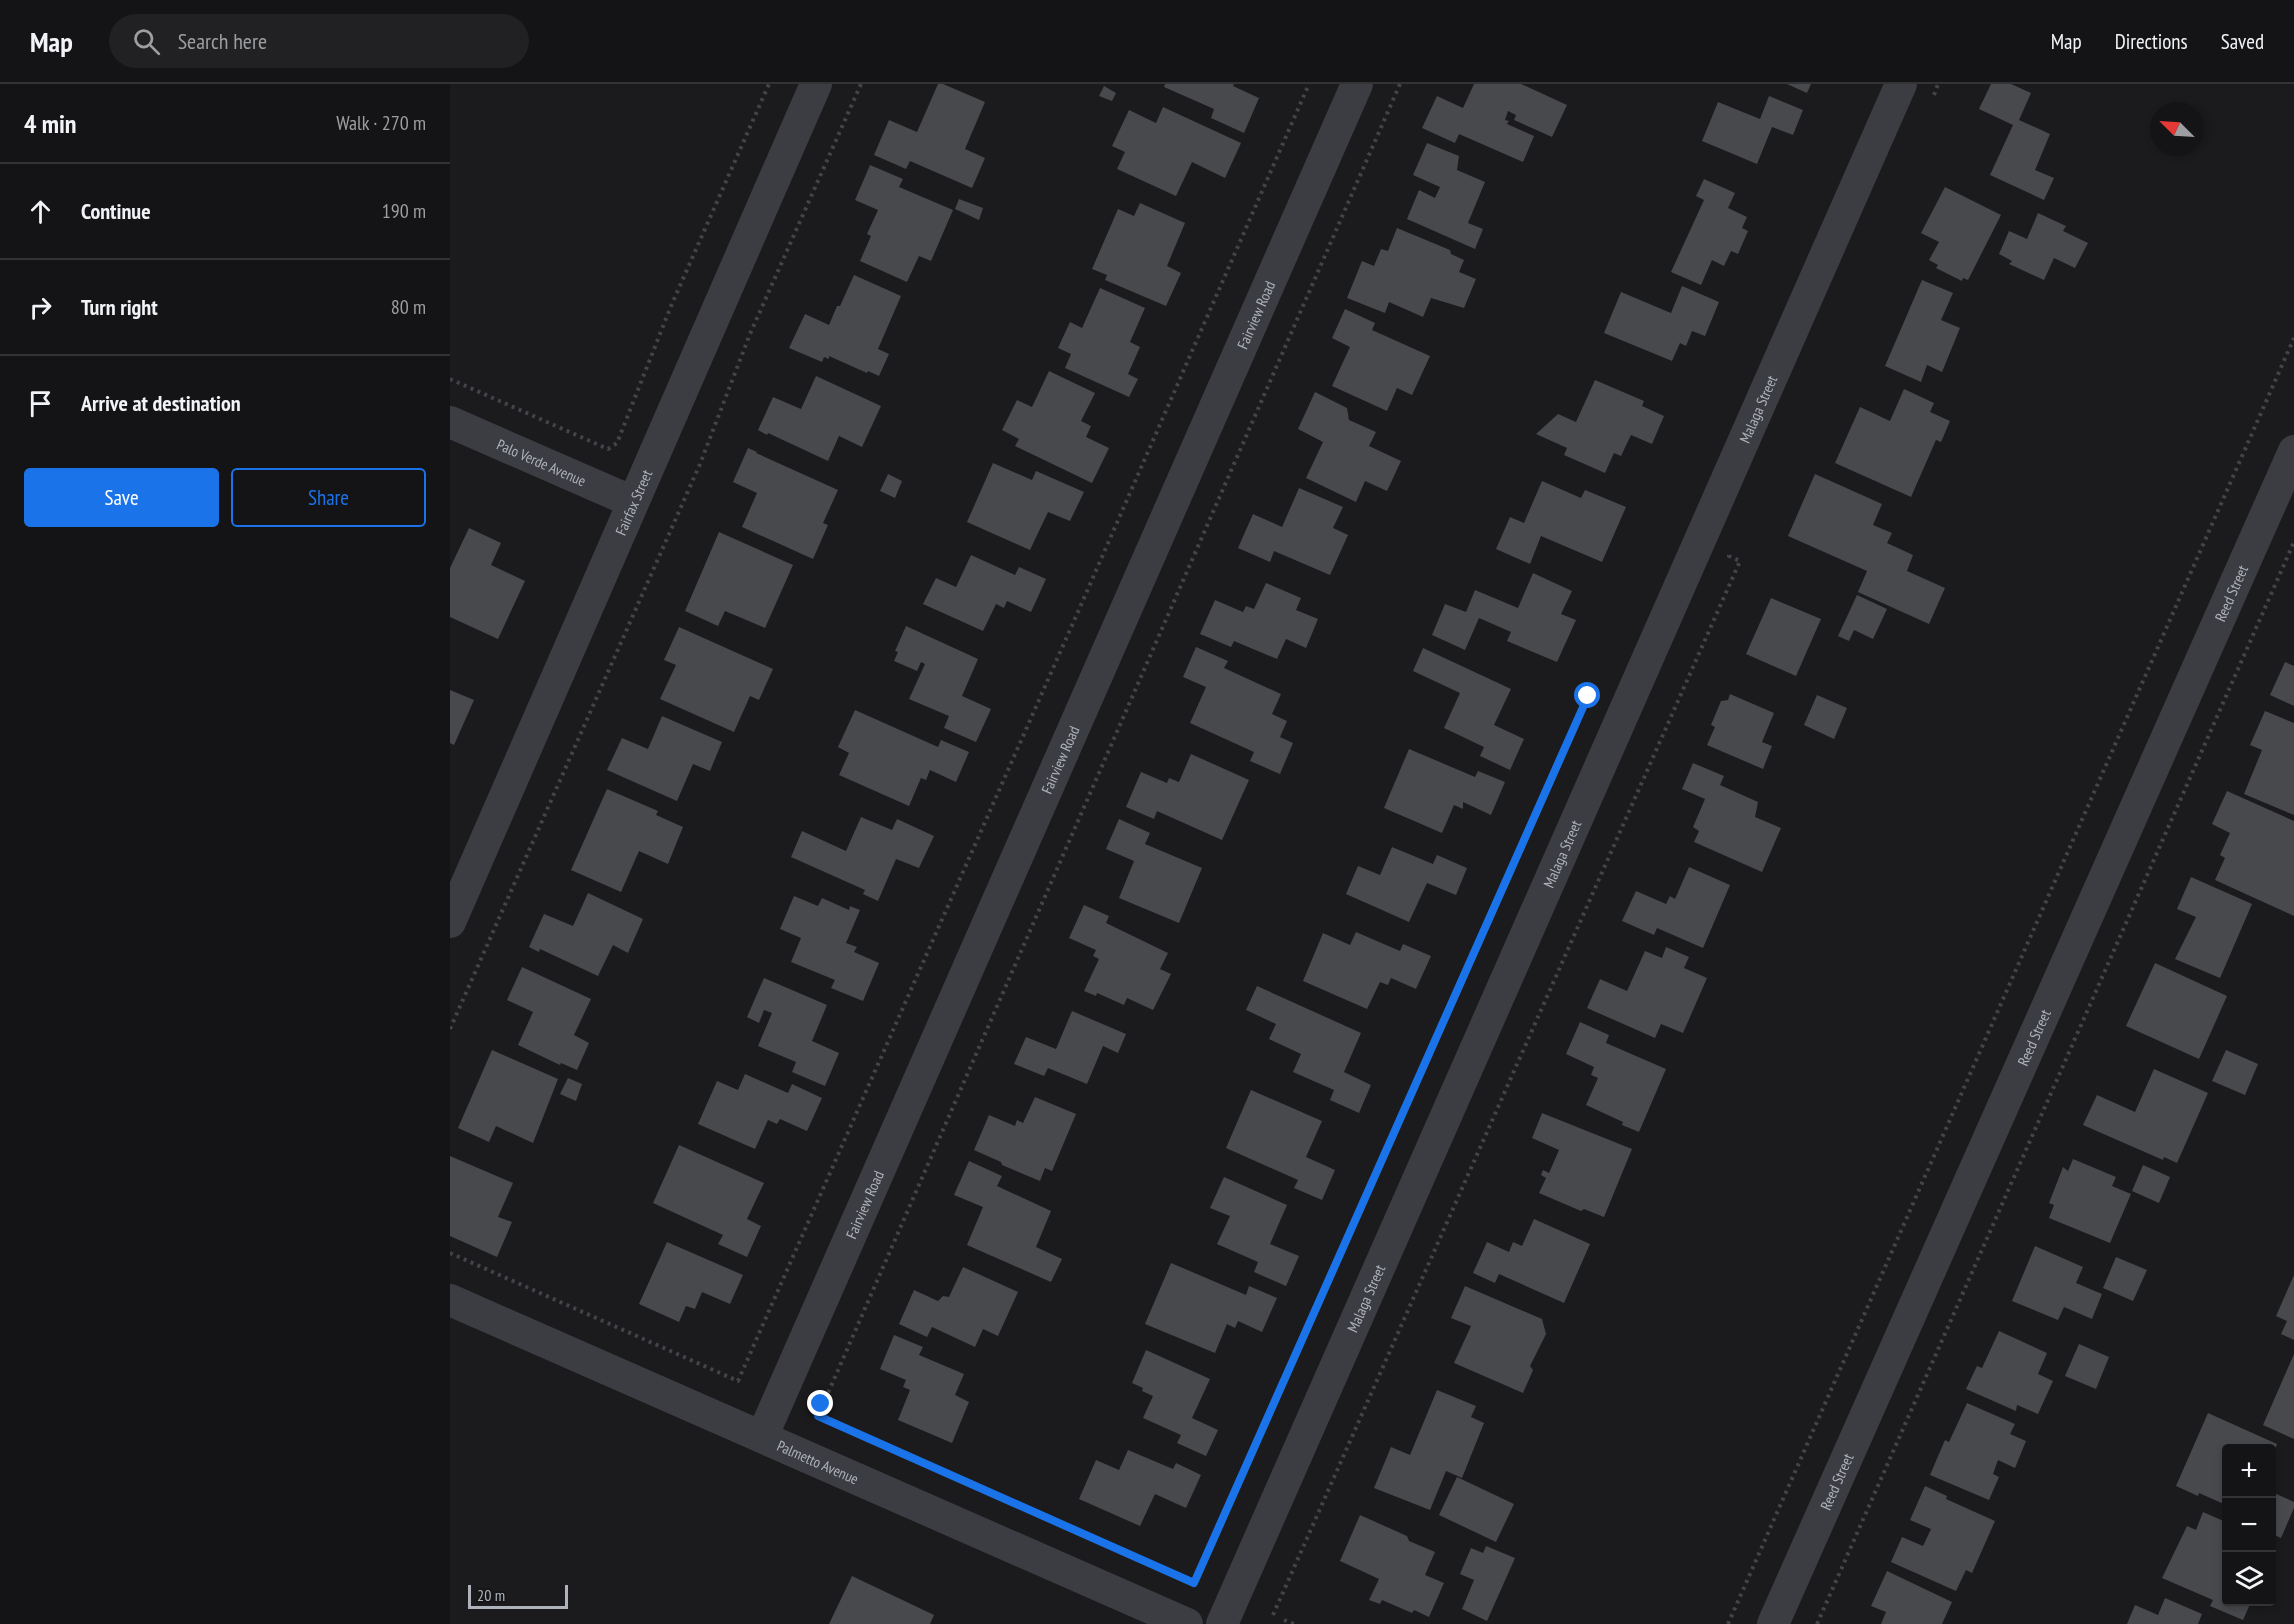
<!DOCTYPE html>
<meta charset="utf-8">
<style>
body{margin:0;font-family:"PT Sans Narrow",sans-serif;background:#212123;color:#f1f3f6}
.controls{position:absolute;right:18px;bottom:18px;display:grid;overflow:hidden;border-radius:6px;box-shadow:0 3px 9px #0003}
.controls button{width:54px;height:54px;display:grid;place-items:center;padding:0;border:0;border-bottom:2px solid #333335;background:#141416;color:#f1f3f6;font:30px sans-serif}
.compass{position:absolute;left:1700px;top:18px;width:54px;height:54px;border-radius:50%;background:#141416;box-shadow:0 3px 9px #0003;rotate:294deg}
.scale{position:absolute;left:18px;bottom:15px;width:100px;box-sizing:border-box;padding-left:6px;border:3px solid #aeb3bb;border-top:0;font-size:16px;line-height:21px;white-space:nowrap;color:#aeb3bb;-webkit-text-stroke:4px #161618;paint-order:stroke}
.stop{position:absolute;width:18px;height:18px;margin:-14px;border:4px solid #1a73e8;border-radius:50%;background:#fff}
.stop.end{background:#1a73e8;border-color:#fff;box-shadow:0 2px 6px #0008}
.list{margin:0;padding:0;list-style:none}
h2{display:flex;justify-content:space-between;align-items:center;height:78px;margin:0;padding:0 24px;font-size:26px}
h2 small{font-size:20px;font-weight:400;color:#9d9ea1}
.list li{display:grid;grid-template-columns:39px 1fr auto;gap:18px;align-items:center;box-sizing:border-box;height:96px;padding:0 24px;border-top:2px solid #333335}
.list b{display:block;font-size:22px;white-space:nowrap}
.list em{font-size:20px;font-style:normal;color:#9d9ea1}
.actions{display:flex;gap:12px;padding:18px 24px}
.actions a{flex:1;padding:14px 0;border:2px solid #1a73e8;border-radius:6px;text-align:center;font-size:21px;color:#1a73e8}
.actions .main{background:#1a73e8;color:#fff}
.icon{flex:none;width:33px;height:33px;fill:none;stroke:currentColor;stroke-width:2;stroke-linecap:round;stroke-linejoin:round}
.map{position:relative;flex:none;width:1844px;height:1540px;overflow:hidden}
header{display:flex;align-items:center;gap:36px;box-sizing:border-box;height:84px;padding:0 30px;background:#141416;border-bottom:2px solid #333335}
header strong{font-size:28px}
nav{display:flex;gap:33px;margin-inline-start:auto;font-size:21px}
.search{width:420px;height:54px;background:#212123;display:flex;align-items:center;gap:15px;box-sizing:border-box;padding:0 21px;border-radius:33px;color:#9d9ea1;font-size:22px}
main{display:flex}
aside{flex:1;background:#141416}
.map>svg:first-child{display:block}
</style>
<header>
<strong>Map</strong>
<div class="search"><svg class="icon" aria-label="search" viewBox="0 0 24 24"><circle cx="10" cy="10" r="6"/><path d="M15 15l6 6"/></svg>Search here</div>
<nav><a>Map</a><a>Directions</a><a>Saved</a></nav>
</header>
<main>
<aside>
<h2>4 min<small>Walk · 270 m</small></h2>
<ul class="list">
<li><svg class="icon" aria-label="ahead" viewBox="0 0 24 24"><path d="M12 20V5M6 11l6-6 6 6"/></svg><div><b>Continue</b></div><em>190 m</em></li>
<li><svg class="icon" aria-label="right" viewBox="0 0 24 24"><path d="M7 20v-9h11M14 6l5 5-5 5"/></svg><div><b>Turn right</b></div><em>80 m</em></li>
<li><svg class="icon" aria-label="arrive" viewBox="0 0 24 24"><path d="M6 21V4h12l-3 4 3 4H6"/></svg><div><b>Arrive at destination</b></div></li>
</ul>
<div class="actions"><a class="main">Save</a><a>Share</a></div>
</aside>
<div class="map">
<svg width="1844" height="1540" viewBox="0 0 1844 1540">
<rect width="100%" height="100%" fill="#1b1b1d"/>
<path fill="#48494d" d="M488 0H493L535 18 515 65 535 74 522 104 460 77 456 85 424 71 439 36 467 48Z
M715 0H784L783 2 809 14 794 49 761 34 764 25 714 3Z
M1024 0H1071L1117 21 1102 53 1064 36 1066 31 1058 27 1055 36 1059 37 1057 40 1084 52 1073 78 1009 50 1005 59 972 44 987 12 1013 24Z
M1337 0H1361L1357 9Z
M1541 0H1561L1581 9 1569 36 1600 50 1585 86 1604 94 1594 116 1540 91 1563 41 1529 25Z
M654 2 666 9 662 17 649 12Z
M1319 12 1353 26 1343 51 1322 43 1307 80 1252 57 1268 18 1310 35Z
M713 23 791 59 775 94 742 78 726 112 667 85 675 68 662 62 679 26 706 39Z
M977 59 1009 72 1007 86 1035 98 1018 139 1033 145 1025 165 957 135 969 106 985 114 990 103 963 91Z
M420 81 453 95 449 103 503 126 481 177 469 172 457 198 410 177 421 152 417 150 428 126 405 116Z
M1254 95 1285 109 1278 124 1297 133 1292 144 1298 147 1288 170 1281 167 1274 182 1262 176 1251 201 1221 188 1254 116 1246 112Z
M1495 103 1551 131 1518 196 1513 194 1512 197 1486 184 1488 181 1479 176 1489 158 1471 149Z
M509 115 533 124 529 136 505 125Z
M690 119 735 139 717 182 731 189 716 222 655 196 657 191 642 185 668 125 684 132Z
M1588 129 1616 142 1613 147 1638 159 1625 184 1604 174 1594 196 1559 180 1562 177 1549 170 1559 147 1577 155Z
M947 144 1000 166 1001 170 1014 176 1009 188 1026 195 1014 224 981 214 973 233 939 218 935 229 897 214 912 177 924 182 931 165 938 167Z
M404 191 451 212 428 265 439 270 429 292 418 287 417 289 379 272V275L374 273 372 278 339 264 355 230 379 241 387 222H390Z
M1472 196 1503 209 1491 236 1510 244 1492 288 1477 281 1471 298 1435 282Z
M1232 202 1269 218 1255 252 1242 247 1236 262 1230 259 1222 277 1154 249 1171 208 1221 229Z
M650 204 695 224 680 258 690 263 678 290 688 295 679 313 615 284 621 270 608 264 620 238 632 244Z
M895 225 925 239 922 246 980 272 962 311 947 304 937 327 882 302 900 263 882 254Z
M599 287 645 309 631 337 641 342 636 353 659 364 642 399 565 362 569 355 552 346 567 316 582 323Z
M366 292 431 322 412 363 389 352 378 377 318 349 317 351 308 346 323 313 351 325Z
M1145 296 1194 317 1192 322 1214 332 1202 360 1181 351 1171 372 1164 369 1155 389 1114 371 1117 364 1086 350 1108 330 1126 338Z
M1454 305 1484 319 1480 328 1500 337 1491 358 1486 356 1461 413 1385 379 1410 323 1440 337Z
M865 308 897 324 899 336 926 348 919 362 951 377 937 407 915 397 906 418 856 394 873 358 848 345Z
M298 364 307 368 306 369 388 406 373 439 378 441 363 475 292 443 307 409 283 398Z
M543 379 582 396 586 387 634 408 620 437 598 428 580 466 517 438Z
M438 390 452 397 445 414 430 407Z
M1365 390 1432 420 1423 441 1442 449 1437 459 1463 471 1457 487 1495 504 1479 540 1408 508 1417 487 1338 452Z
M1092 397 1131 414 1135 406 1176 423 1152 478 1091 452 1080 480 1046 465 1060 433 1074 439Z
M849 404 893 423 883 444 898 451 880 491 824 467 820 478 788 464 803 430 832 443Z
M19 444 51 459 41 481 75 497 48 555 0 533V484Z
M269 448 343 481 315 544 275 527 268 542 235 527Z
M521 471 565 491 569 483 596 495 581 528 557 517 554 524 546 520 533 547 473 520 486 494 506 503Z
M1083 489 1122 507 1111 530 1126 536 1107 578 1057 557 1061 548 1029 534 1015 566 982 551 995 520 1016 528 1025 506 1068 524Z
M816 499 851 514 846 526 868 535 856 564 836 555 827 575 784 557 781 563 750 550 765 516 793 528 796 522 804 525Z
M1407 511 1437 525 1423 555 1404 546 1399 557 1388 552Z
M1321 514 1371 535 1346 592 1296 570Z
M456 542 528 575 512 612 541 625 526 658 494 644 499 632 459 615 475 580 471 578 467 587 444 577 448 568 445 567Z
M229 543 323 585 309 616 300 612 284 648 210 615 226 581 214 576Z
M746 563 778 577 774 584 831 610 822 630 837 637 830 653 843 659 830 690 800 677 804 668 740 639 756 603 733 593Z
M973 564 1061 605 1044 641 1074 655 1060 686 1030 672 1034 663 994 644 1010 609 963 587Z
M1835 578 1844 582V622L1820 611Z
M0 606 24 616 4 661 0 659Z
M1280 610 1324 629 1312 658 1322 662 1313 685 1257 661 1265 643 1261 641 1271 617 1278 616Z
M1367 611 1397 624 1384 655 1354 641Z
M405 626 488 663 491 656 519 668 506 698 480 686 476 696 471 694 459 722 389 691 399 669 388 663Z
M1815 627 1844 639V731L1794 710 1812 666 1800 661Z
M212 632 272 658 260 687 243 680 227 717 157 686 172 654 198 665Z
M959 665 1025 693 1028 687 1055 698 1041 731 1013 718V725L1004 721 992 749 934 724Z
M741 670 799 696 772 756 707 727 704 735 676 723 691 688 717 699 719 694 729 698Z
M1243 679 1274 692 1270 701 1308 718 1305 733 1331 744 1312 788 1244 758 1249 747 1243 743 1255 715 1232 705Z
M157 705 208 727 206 731 233 743 218 780 189 767 171 808 121 786Z
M1777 707 1844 737V832L1765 796 1775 774 1770 771 1780 749 1762 740Z
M411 733 442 746 447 735 484 752 469 784 446 775 428 817 413 810 415 806 341 773 352 747 396 767Z
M669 735 700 749 695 760 752 784 729 839 669 814 684 777 656 765Z
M942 763 983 780 987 771 1017 784 1006 811 977 799 959 838 896 810 908 782 930 791Z
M1239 783 1280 801 1253 864 1207 844 1204 851 1172 837 1186 807 1216 820 1220 812 1225 815Z
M1741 793 1802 820 1770 894 1725 875 1746 833 1727 825Z
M138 809 193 835 178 869 163 861 148 892 90 865 89 868 79 863 94 830 123 842Z
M344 812 368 822 372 814 399 826 400 822 410 826 396 859 407 863 404 868 429 879 413 917 381 904 385 896 341 878 351 854 330 845Z
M634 821 659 832 656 839 718 869 710 885 721 890 703 926 677 914 674 921 647 909 646 912 634 907 649 875 643 872 646 866 619 854Z
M906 848 950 867 953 860 981 872 966 905 941 894 938 901 930 898 917 925 853 897 873 849 900 861Z
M1216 863 1239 873 1234 884 1257 894 1233 949 1211 940 1205 954 1137 924 1150 895 1177 907 1195 867 1212 874Z
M1705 879 1777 912 1749 975 1676 942Z
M72 883 141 915 124 951 139 959 127 986 111 979 110 981 68 961 83 928 57 916Z
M314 894 377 921 362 957 389 969 375 1002 342 988 346 978 308 962 322 929 314 926 309 939 297 933Z
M807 902 911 949 894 988 921 1001 909 1029 880 1016 884 1006 843 988 851 970 819 955 826 940 796 926Z
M622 927 676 950 668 969 653 962 637 1000 598 984 594 992 564 980 576 953 606 965Z
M1130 938 1159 951 1156 959 1216 985 1189 1048 1172 1041 1173 1038 1136 1021 1148 994 1141 991 1144 983 1116 970Z
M42 966 108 995 83 1059 46 1042 39 1058 8 1044Z
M1776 966 1808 980 1795 1011 1762 997Z
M1704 985 1758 1009 1727 1079 1714 1073 1713 1076 1633 1041 1647 1011 1685 1028Z
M295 990 338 1009 342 1000 372 1014 357 1047 330 1035 327 1040 318 1036 305 1065 248 1040 267 997 288 1006Z
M118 994 132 1000 126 1017 110 1010Z
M801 1006 872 1037 856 1073 885 1086 872 1116 844 1104 848 1096 776 1064Z
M585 1013 626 1030 602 1087 595 1084 590 1097 552 1081 551 1078 524 1066 539 1031 565 1042 567 1036 573 1039Z
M1092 1029 1182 1065 1154 1133 1134 1125 1131 1127 1089 1109 1096 1094 1091 1091 1093 1086 1099 1089 1109 1066 1082 1054Z
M229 1061 314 1099 297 1135 311 1142 297 1173 268 1160 273 1151 203 1119Z
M0 1072 63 1099 48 1133 62 1138 47 1173 0 1152Z
M1623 1075 1666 1093 1662 1102 1681 1110 1660 1159 1599 1134 1604 1121 1599 1119 1613 1083 1618 1087Z
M519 1077 552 1092 547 1102 601 1127 586 1163 612 1175 601 1198 517 1161 533 1123 504 1111Z
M1693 1081 1720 1093 1709 1119 1682 1107Z
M774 1093 837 1121 820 1160 849 1172 836 1202 804 1188 808 1178 767 1160 780 1132 760 1124Z
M1084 1135 1140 1160 1114 1219 1049 1190 1045 1199 1023 1189 1037 1158 1059 1168 1063 1158 1072 1162Z
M217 1158 293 1191 280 1220 252 1208 245 1225 236 1222 229 1238 189 1220Z
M1585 1162 1633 1183 1626 1199 1652 1210 1642 1235 1614 1223 1608 1236 1562 1217Z
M1666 1173 1697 1186 1683 1217 1653 1204Z
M721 1179 796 1211 799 1202 827 1214 812 1248 788 1237 785 1244 777 1240 765 1269 695 1240Z
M513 1183 568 1208 548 1252 533 1245 525 1263 482 1243 477 1253 449 1240 464 1206 488 1217 493 1212 499 1213Z
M1844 1191V1256L1831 1250 1837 1237 1826 1232Z
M1015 1202 1092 1235 1096 1250 1080 1282 1083 1286 1073 1309 1004 1279 1021 1242 1001 1234Z
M1549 1247 1597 1269 1588 1290 1603 1297 1588 1330 1567 1321 1566 1327 1516 1305 1527 1282 1532 1284Z
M444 1251 473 1263 469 1271 514 1290 505 1311 519 1318 502 1359 448 1336 460 1306 453 1303 456 1296 430 1285Z
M1629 1260 1659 1273 1646 1305 1615 1292Z
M696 1266 760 1295 742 1334 768 1346 756 1372 727 1359 731 1351 693 1334 703 1312 692 1307 693 1304 682 1299Z
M1844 1270V1355L1813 1341Z
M987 1306 1026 1322 1021 1333 1034 1339 1012 1394 996 1387 980 1426 924 1404 941 1363 960 1371Z
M1517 1319 1565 1340 1560 1350 1576 1357 1565 1384 1548 1376 1543 1390 1549 1393 1539 1416 1480 1391 1495 1356 1499 1358Z
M1758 1329 1827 1360 1822 1372V1364H1776V1421L1749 1409 1748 1412 1726 1402Z
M678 1366 723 1385 726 1379 751 1391 736 1424 705 1410 690 1442 629 1415 646 1376 669 1386Z
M1007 1393 1064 1420 1046 1458 989 1431Z
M1475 1402 1497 1412 1496 1415 1545 1437 1522 1489 1516 1486 1506 1507 1441 1478 1452 1453 1473 1462 1481 1445 1460 1436Z
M1822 1408 1844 1418V1424L1831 1454 1822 1450Z
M1753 1428 1776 1438V1518H1801L1793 1536 1760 1522 1763 1516 1712 1494 1737 1442 1746 1446Z
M910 1431 957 1452 959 1457 985 1468 975 1491 994 1499 979 1533 964 1526 962 1529 932 1516 930 1520 919 1516 929 1495 890 1477Z
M1036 1462 1065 1474 1037 1537 1012 1525 1024 1496 1010 1490 1021 1464 1033 1469Z
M1437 1487 1502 1518 1492 1540H1431L1436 1528 1421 1522Z
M402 1492 484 1531 480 1540H379Z
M1715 1514 1752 1530 1748 1540H1677L1685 1521 1708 1531Z"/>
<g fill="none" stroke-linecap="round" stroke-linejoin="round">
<path stroke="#424449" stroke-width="4" stroke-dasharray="3 4.5" stroke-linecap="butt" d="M950 0 368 1332 744 1499 1138 612 1145 611
M1484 11 1488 0
M0 295 158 365 167 359 221 222 319 0
M0 945 250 380 300 250 411 0
M0 1169 288 1297 627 530 859 0
M823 1531 1290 477 1279 472 1280 470
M834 1536 844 1540
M1278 1540 1844 254
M1367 1540 1844 458"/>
<g stroke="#3c3d42" stroke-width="32">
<path id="s1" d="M0 338 183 418"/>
<path id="s2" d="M0 838 366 0"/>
<path id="s3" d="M0 1216 737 1540"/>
<path id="s4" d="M312 1353 907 0"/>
<path id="s5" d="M772 1540 1451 0"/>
<path id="s6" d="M1323 1540 1844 367"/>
</g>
</g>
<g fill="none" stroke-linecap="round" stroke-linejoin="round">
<path stroke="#1a73e8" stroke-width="8" d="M371 1320 368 1332 744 1499 1138 612"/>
</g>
<g text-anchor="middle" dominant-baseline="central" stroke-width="5" stroke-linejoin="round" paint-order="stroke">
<g font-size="15" fill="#aeb3bb" stroke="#161618">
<text stroke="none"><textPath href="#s4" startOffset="1226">Fairview Road</textPath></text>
<text stroke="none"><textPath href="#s5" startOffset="1328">Malaga Street</textPath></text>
<text stroke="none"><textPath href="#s1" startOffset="100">Palo Verde Avenue</textPath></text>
<text stroke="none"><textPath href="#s2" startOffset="458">Fairfax Street</textPath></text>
<text stroke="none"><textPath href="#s6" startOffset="1128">Reed Street</textPath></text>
<text stroke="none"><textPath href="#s4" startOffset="740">Fairview Road</textPath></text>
<text stroke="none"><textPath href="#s5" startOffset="842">Malaga Street</textPath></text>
<text stroke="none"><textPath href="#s6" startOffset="642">Reed Street</textPath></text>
<text stroke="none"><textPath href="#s4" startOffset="254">Fairview Road</textPath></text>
<text stroke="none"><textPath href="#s5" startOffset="356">Malaga Street</textPath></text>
<text stroke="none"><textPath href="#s3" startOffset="402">Palmetto Avenue</textPath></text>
<text stroke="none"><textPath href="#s6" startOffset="156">Reed Street</textPath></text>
</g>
</g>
</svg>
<div class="controls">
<button>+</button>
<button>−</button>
<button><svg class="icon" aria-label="layers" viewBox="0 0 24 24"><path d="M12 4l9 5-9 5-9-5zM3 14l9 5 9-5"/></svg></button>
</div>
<svg class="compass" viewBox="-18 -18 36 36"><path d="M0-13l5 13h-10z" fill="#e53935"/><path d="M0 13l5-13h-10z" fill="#9d9ea1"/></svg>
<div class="scale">20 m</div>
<div class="stop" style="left:1138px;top:612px"></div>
<div class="stop end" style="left:371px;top:1320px"></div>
</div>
</main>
